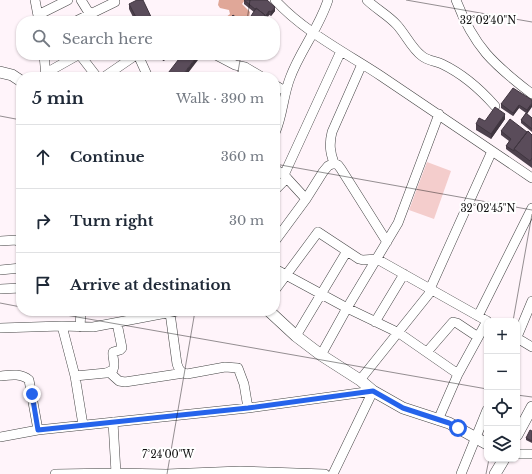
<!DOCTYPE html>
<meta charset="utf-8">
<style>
body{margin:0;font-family:"Libre Baskerville",serif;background:#f2f2f3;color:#1f2937}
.controls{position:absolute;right:12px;bottom:12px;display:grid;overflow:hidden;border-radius:8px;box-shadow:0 1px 3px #0004}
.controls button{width:36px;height:36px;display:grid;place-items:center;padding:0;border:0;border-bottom:1px solid #e0e1e3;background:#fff;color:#1f2937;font:20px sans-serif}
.stop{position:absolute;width:12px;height:12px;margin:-9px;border:3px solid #2563eb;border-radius:50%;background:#fff}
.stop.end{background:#2563eb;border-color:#fff;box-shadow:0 1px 4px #0008}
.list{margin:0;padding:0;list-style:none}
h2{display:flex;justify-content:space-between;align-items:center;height:52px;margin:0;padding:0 16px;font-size:17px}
h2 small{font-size:13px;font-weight:400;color:#747a83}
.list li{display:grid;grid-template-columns:26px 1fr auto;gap:12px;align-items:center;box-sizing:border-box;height:64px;padding:0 16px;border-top:1px solid #e0e1e3}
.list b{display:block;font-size:15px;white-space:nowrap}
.list em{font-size:13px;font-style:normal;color:#747a83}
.icon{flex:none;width:22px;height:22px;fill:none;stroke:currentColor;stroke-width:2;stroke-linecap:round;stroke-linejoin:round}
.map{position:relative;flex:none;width:532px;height:474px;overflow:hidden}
.search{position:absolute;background:#fff;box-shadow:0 1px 3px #0004;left:16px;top:16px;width:264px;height:44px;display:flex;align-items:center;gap:10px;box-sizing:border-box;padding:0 14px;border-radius:16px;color:#747a83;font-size:15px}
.panel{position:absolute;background:#fff;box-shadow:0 1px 3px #0004;left:16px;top:72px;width:264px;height:244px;border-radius:16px}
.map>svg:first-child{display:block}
</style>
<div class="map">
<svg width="532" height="474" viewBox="0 0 532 474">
<rect width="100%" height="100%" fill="#fff4fa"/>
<path fill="#e0a798" d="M219 0H245L242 4 250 12 249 18 245 21H224L225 18 230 14 229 10 220 8 218 5Z"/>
<path fill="#f4cdcc" d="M427 162 451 171 434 219 409 210Z"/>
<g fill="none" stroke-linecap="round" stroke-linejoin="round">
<defs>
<path id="minor" d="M35 0 39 21
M81 0 94 21
M275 0C303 31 346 53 381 76 432 110 482 144 532 178
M367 0C376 9 388 15 397 25 406 35 412 49 422 56 428 61 436 61 442 64 463 74 480 89 495 106
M456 0C474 47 493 64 532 94
M38 15 68 0
M76 21 115 2
M44 55 46 77
M80 55 97 77
M138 55 148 77
M216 55 235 65 245 67 262 77
M46 73 78 55
M104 77 136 55
M241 77 245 67
M275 85 285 91
M275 133C283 115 283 96 290 78 300 51 319 28 328 0
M334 163C330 152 329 144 332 132L362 64
M275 169 284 175 306 199
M284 175 341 51
M275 190 287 178
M0 241 17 240 21 244
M275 241 306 199 323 172 328 166 334 163 338 165 341 169 387 242
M275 269 347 308 399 333 458 374
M0 270 21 268
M0 289 21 288
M430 289 492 151
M275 290 318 232 359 259 363 260 377 259 487 321
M170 313 177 364C179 370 181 373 187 374L225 367 238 368 244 384 248 408
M478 316 532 208
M375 322 404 274
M62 326 75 376 83 425
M80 327 81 311
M0 328 62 326 93 327 177 311
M296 336 347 251
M517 337 532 301
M517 338 532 347
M427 352 453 322 457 323 478 337
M321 355 347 308 398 223 439 114
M109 372 119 381 125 382 184 373
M0 376C10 375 21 373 29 380L38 430
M75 376 106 373 113 370C116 363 112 358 113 352L120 350 122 348 117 323
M360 380 432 290
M438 420 458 374 487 321
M113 422 116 473
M0 437 38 430 248 408 373 391
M517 454H532
M55 474 116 473 166 474 240 471 325 474
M333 474 373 391
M461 474 487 410"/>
<path id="tertiary" d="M0 72 12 75 21 81
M269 311 296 336 321 355 360 380 373 391 403 408 449 423 487 444
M517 435 532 407
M495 474 504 459"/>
</defs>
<use href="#minor" stroke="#444" stroke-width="10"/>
<use href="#tertiary" stroke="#444" stroke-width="12"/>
<use href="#minor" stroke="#fff" stroke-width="9"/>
<use href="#tertiary" stroke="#fff" stroke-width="11"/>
</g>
<path fill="#4d414d" d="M244 0 275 11 271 16 269 15 265 21 244 4Z
M129 4 153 21H135L129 9Z
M160 55H173V56L163 61Z
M241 55H249L247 59Z
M532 100 527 114 532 118V132L521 123V120L526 113 519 108 513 116 501 108V104Z
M505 119 491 139 476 130V124L485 121Z
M501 131 527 132 532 135V168L506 149V146L509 141 501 135Z
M532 431V443L526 440V438Z"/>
<path fill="#3f353f" d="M275 7V11L271 16V12Z
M269 11V15L265 21H263L265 15Z
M163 55H173V56L163 61Z
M198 55V60L185 77H181Z
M532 103V107L527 114V110Z
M519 105V108L513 116V113Z
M505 114V119L491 139V134Z"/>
<path fill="#5a4c5a" stroke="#3f353f" d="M137 0H143L153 21H138L129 4Z
M244 0H267L275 7 271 12 269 11 265 17V15L256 8V10Z
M256 8 265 15 263 21H248Z
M233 15 238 19 236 21H228Z
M182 55H198L181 77H165Z
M513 88 532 100V103L527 110 519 105 513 113 501 104Z
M495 107 505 114 491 134 476 124 479 118 485 121Z
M526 113 532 118V129L521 120Z
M510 119 527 132 514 149V151L506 146 511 139 501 131Z
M528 131 532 135V158L530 161 514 149Z
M530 430 532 431V441L526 438Z"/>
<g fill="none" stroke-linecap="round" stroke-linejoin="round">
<path stroke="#2563eb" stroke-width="5" d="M32 394 38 430 248 408 373 391 403 408 449 423 458 428"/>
</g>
<path fill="none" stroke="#111" stroke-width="1" stroke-opacity="0.45" d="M406 0 532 22M247 21 250 0M237 77 241 55M0 116 21 120M275 164 532 210M0 303 21 307M43 311 487 389M513 321 532 214M517 395 532 397M167 474 195 311M486 474 489 459"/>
<g font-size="10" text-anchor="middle" fill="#111" stroke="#fff" stroke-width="4" stroke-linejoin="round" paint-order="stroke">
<text x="488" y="24">32°02'40"N</text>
<text x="488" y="212">32°02'45"N</text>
<text x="168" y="458">7°24'00"W</text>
</g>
</svg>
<div class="controls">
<button>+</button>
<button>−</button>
<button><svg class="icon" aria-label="locate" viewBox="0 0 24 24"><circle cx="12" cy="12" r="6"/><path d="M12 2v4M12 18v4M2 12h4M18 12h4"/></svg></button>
<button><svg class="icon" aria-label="layers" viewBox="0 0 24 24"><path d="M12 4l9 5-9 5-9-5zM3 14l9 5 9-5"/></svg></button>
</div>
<div class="stop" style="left:458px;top:428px"></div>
<div class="stop end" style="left:32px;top:394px"></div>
<div class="search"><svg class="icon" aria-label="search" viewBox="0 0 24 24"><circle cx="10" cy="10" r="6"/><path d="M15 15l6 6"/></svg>Search here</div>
<section class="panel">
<h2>5 min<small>Walk · 390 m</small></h2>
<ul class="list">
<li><svg class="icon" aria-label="ahead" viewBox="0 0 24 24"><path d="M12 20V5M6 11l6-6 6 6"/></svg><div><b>Continue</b></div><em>360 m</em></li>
<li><svg class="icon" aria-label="right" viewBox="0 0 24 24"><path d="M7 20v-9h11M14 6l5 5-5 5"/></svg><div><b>Turn right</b></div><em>30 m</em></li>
<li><svg class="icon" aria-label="arrive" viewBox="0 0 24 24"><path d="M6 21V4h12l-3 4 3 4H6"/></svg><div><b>Arrive at destination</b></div></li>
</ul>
</section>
</div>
